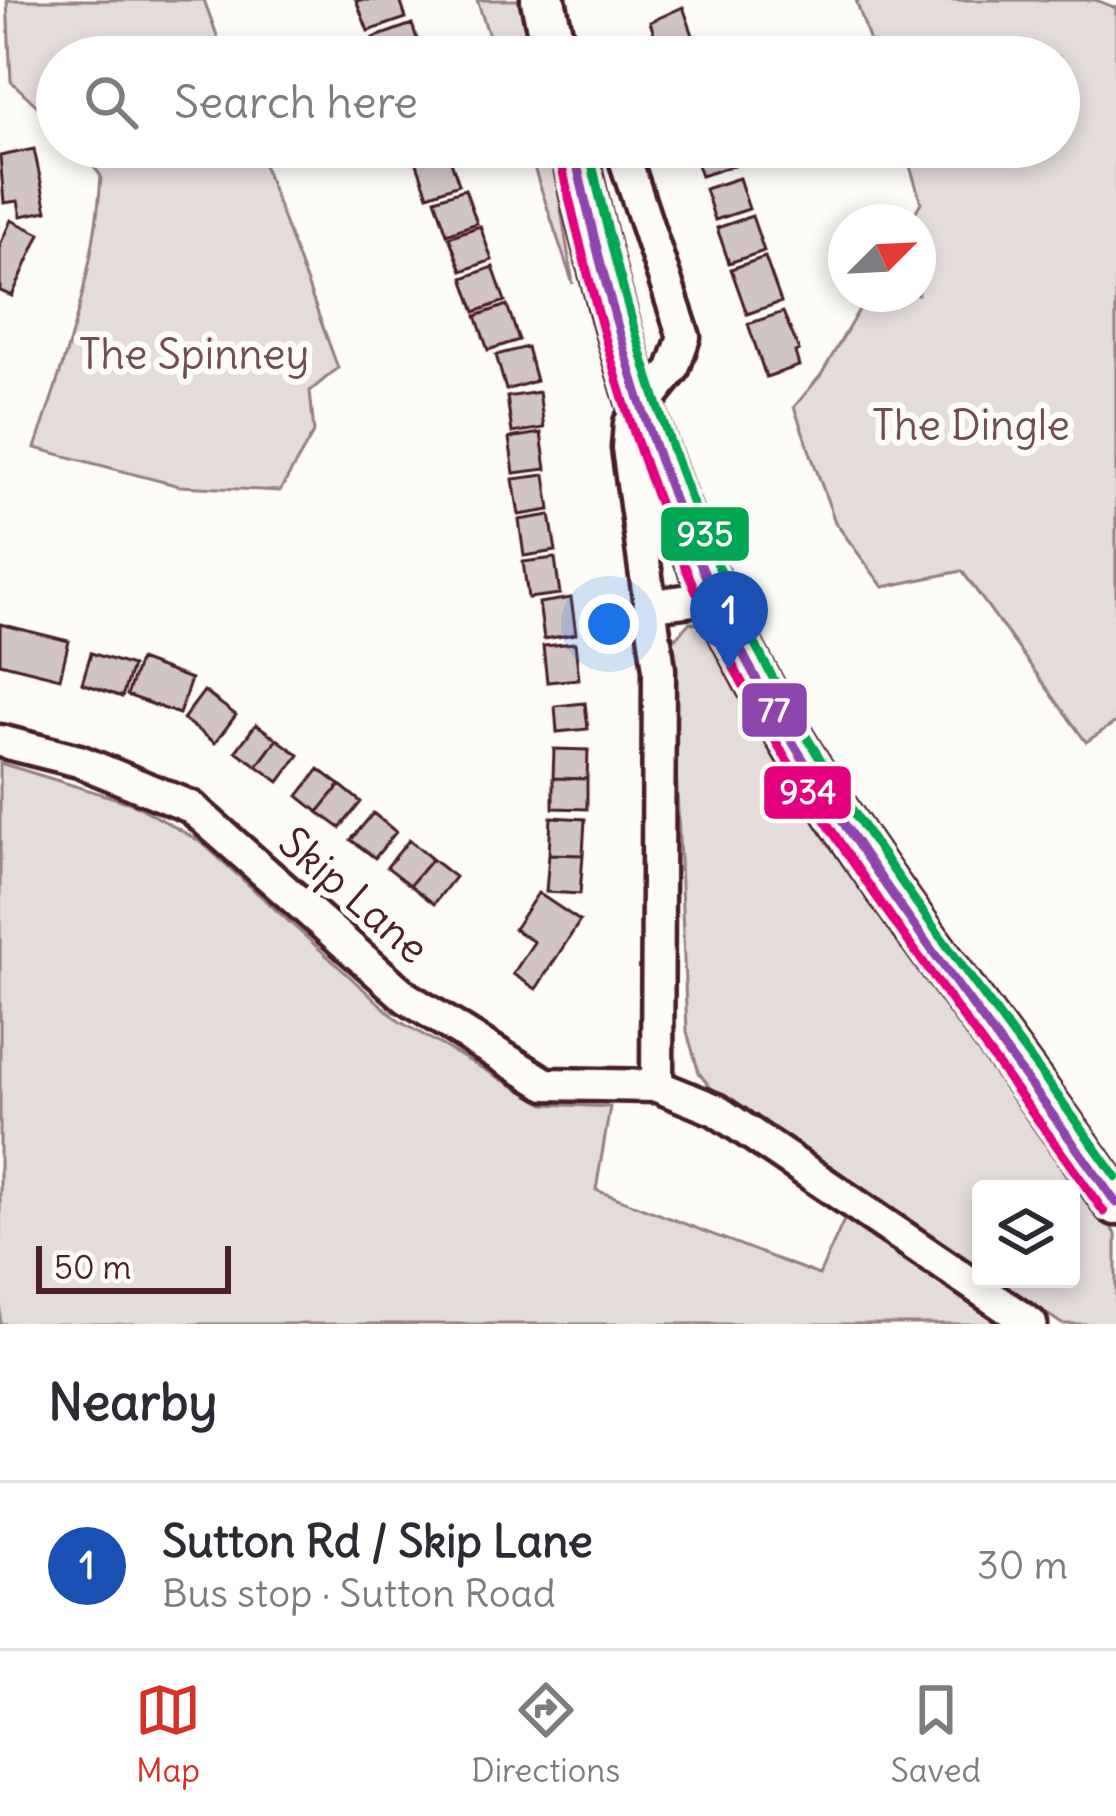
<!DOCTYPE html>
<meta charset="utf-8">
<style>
body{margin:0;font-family:Delius,sans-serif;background:#f7f7f7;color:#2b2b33}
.controls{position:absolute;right:36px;bottom:36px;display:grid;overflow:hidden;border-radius:12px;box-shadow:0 6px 18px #0003}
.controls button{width:108px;height:108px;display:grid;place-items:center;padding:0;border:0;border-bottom:3px solid #e1e1e2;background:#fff;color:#2b2b33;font:60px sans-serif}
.compass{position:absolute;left:828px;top:204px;width:108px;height:108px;border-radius:50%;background:#fff;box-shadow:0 6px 18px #0003;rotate:66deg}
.scale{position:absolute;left:36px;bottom:30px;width:195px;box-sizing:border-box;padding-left:12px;border:6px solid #4a1f2b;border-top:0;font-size:33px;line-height:42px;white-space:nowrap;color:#4a1f2b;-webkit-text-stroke:9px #fdfcf7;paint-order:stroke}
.you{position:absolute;left:609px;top:624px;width:42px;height:42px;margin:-30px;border:9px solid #fff;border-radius:50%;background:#1a73e8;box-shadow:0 0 0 18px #1a73e833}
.badge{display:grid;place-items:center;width:78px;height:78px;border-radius:50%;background:#d93025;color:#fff;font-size:39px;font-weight:700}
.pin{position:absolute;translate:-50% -99px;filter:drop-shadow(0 3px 6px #0008)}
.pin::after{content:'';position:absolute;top:63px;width:42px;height:36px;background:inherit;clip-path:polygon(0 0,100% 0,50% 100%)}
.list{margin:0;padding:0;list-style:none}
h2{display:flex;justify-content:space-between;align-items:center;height:156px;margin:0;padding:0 48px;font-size:51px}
h2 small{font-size:39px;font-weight:400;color:#7c7c81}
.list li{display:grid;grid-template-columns:78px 1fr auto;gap:36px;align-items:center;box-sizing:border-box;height:168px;padding:0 48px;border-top:3px solid #e1e1e2}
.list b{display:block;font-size:45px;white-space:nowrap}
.list p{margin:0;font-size:39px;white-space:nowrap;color:#7c7c81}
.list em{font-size:39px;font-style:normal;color:#7c7c81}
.icon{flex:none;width:66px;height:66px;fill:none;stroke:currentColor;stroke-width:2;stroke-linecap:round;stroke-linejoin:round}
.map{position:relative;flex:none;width:1116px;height:1324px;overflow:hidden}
.search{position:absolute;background:#fff;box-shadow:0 6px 18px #0003;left:36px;right:36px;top:36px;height:132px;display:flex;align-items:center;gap:30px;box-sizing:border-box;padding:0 42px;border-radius:66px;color:#7c7c81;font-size:45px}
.sheet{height:324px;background:#fff}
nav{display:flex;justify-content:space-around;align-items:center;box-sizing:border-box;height:168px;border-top:3px solid #e1e1e2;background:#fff;font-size:33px;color:#7c7c81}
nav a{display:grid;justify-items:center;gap:6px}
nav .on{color:#d93025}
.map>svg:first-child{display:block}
</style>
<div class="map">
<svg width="1116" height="1324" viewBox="0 0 1116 1324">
<rect width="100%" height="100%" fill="#fdfcf7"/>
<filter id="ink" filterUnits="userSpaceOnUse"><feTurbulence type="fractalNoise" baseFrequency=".00833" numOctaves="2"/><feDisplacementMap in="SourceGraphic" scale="24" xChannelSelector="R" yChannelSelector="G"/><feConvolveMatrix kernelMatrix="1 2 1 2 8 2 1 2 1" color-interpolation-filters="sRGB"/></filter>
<g filter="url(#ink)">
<path fill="#e3dcda" stroke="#967e82" stroke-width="3" d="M7 0H204L225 57H57V125L11 81Z
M477 0H528L537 57H496Z
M856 0H1096L1116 8V722L1086 742 962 571 883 587 835 522 794 407 821 375 868 294H918V222H910L921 202 904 147H1059V57H875Z
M79 147H257L338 368 310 391 314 432 280 491 179 486 35 448C66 358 95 271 101 176Z
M527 147H551L573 284Z
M690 622 711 628 864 880 1116 1234V1324H1062L995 1279H1071V1189H981V1270L710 1087 699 1073 687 1032 671 643Z
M0 763 134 804 201 842 399 1021 545 1104 610 1107 596 1190 819 1275 845 1218 999 1324H0Z"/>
<path fill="#d0c5c4" stroke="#4a1f2b" stroke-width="3" d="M356 0H400L406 18 368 31Z
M683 7 694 38 659 49 650 22Z
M412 24 423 57H380L373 38Z
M691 147H729L735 165 701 176Z
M34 149 47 211 21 216 18 201 4 203 0 156Z
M447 150 459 184 428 195 416 161Z
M739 178 749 209 715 220 705 189Z
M465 189 477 223 447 234 435 199Z
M752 216 764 251 729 263 717 228Z
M11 220 40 234 12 296 0 291V245Z
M480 226 492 260 462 271 449 237Z
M765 257 781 302 747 314 731 269Z
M493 267 505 301 475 312 463 278Z
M507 305 519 340 488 350 476 316Z
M783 312 799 350 795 352 799 366 766 377 748 324Z
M527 347 536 381 506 390 496 355Z
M539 392 544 428 512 433 507 397Z
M541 433 546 469 514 473 509 438Z
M545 475 550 510 519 515 513 479Z
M550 515 556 551 524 556 519 520Z
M555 558 560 594 528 598 523 562Z
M571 598 576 634 544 639 539 603Z
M0 624 69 641 60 678 0 663Z
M575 643 579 679 547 682 543 646Z
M91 653 132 666 122 697 82 683Z
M139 660 191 679 179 714 127 695Z
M204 691 236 715 215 743 183 719Z
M585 703 588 729 557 732 555 706Z
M256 724 277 739 257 766 236 751Z
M277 739 299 755 279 782 257 766Z
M554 749 588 750 587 779 553 778Z
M319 769 340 785 318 812 298 796Z
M553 778 587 779V809L553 808Z
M340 785 361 802 340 828 318 812Z
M373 813 396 832 375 858 351 840Z
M551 817 585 819 583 855 549 854Z
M409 840 432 859 410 885 387 867Z
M549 854 583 855 580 894 546 892Z
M432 859 455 877 434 904 410 885Z
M538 893 580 921 536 989 513 974 534 942 514 929Z"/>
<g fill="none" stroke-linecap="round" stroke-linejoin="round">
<defs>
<path id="street" d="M621 147 684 337 673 369 630 423 628 448 659 669 657 1086
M653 605 716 597
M0 741 79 761 191 807 407 998 546 1084 657 1086 716 1110 1031 1324"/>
<path id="secondary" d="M543 0 555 57
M573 147C611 322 660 495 743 654 845 851 992 1021 1116 1203"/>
</defs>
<use href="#street" stroke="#4a1f2b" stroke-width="39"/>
<use href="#secondary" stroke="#4a1f2b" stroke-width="51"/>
<use href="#street" stroke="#fdfcf7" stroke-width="30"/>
<use href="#secondary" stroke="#fdfcf7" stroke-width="42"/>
<defs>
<path id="bus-1" d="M573 147C612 321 660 495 743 654 846 851 989 1022 1116 1203"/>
<path id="bus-2" d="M558 150C598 327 646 504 732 664 836 859 977 1031 1104 1212"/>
<path id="bus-3" d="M588 147C627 318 675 487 755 644 853 836 993 1002 1116 1177"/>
</defs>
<use href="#bus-1" stroke="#fdfcf7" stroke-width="18"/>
<use href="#bus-2" stroke="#fdfcf7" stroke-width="18"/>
<use href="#bus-3" stroke="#fdfcf7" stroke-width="18"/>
<use href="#bus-1" stroke="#8e44ad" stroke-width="9"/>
<use href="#bus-2" stroke="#e5007d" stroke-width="9"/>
<use href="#bus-3" stroke="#00a651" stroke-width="9"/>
</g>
</g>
<g text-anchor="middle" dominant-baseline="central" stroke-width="12" stroke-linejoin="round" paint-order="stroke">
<g font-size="42" fill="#704e57" stroke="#fdfcf7">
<text x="194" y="354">The Spinney</text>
<text x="971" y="425">The Dingle</text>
</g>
<g font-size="42" fill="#4a1f2b" stroke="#fdfcf7">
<text transform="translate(354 895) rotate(41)">Skip Lane</text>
</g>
</g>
<g stroke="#fdfcf7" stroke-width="4.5">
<rect x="659" y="505" width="92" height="58" rx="12" fill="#00a651"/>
<rect x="740" y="681" width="69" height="58" rx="12" fill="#8e44ad"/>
<rect x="762" y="764" width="91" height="57" rx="12" fill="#e5007d"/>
</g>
<g font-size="33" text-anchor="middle" font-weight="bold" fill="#fff">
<text x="705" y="546">935</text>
<text x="774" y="722">77</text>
<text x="808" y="804">934</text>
</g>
</svg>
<div class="controls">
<button><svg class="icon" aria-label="layers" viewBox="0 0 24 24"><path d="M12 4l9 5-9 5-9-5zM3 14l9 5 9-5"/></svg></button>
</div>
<svg class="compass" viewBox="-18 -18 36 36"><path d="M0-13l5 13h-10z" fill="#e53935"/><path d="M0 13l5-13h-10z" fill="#7c7c81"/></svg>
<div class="scale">50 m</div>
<div class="you"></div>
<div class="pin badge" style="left:729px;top:670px;background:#1a4fb4">1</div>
<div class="search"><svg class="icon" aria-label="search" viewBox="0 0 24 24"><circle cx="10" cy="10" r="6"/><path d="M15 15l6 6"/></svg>Search here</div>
</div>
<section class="sheet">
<h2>Nearby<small></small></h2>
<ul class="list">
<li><span class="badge" style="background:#1a4fb4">1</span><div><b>Sutton Rd / Skip Lane</b><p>Bus stop · Sutton Road</p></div><em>30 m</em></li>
</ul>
</section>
<nav>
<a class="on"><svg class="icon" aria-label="map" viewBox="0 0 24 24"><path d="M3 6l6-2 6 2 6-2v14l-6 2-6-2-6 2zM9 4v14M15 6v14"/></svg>Map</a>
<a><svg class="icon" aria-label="directions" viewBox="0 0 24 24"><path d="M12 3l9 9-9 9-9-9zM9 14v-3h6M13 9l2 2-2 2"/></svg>Directions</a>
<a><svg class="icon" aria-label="saved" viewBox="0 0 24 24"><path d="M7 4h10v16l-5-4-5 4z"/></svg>Saved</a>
</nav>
